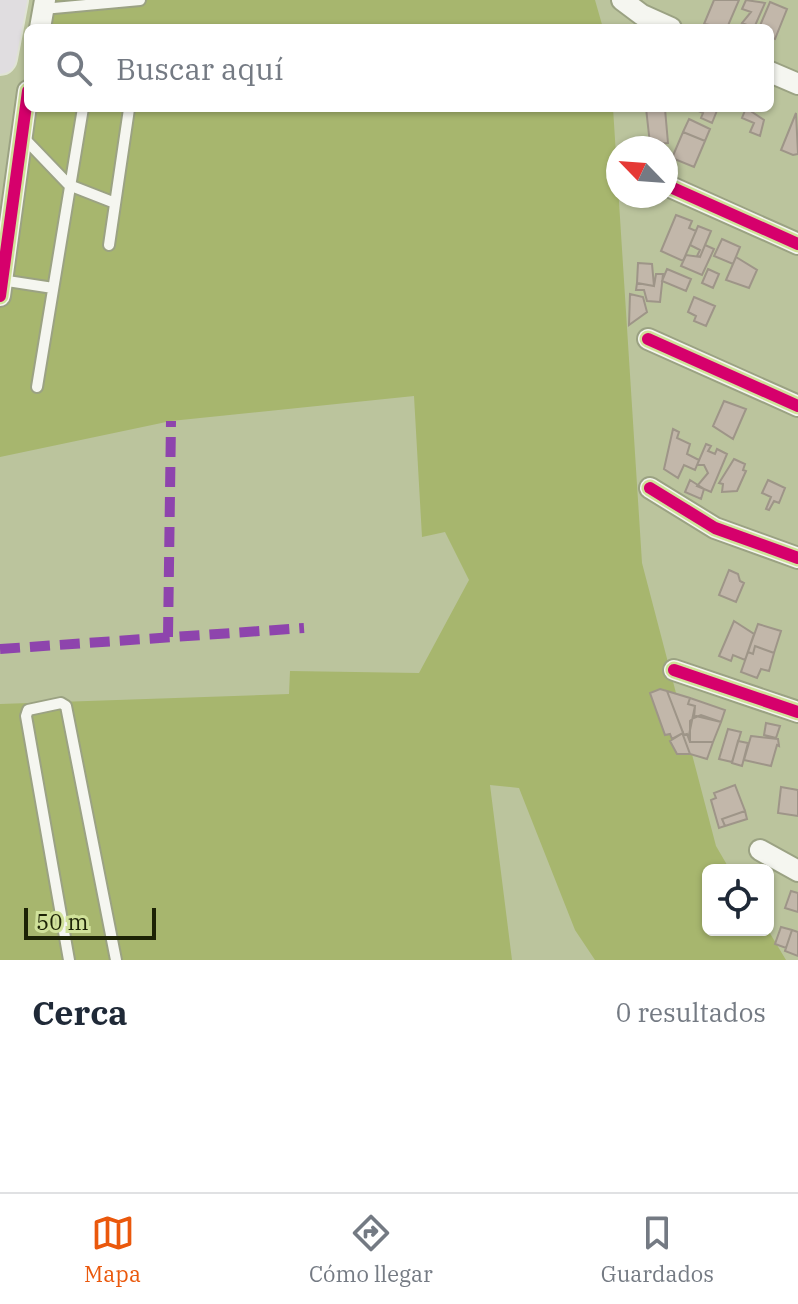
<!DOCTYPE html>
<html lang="es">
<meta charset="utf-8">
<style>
body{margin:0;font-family:"IBM Plex Serif",serif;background:#f6f6f7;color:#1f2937}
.controls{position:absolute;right:24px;bottom:24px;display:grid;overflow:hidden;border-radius:12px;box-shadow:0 2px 6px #0004}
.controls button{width:72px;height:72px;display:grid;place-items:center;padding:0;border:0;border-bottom:2px solid #e0e1e3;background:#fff;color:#1f2937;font:40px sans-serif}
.compass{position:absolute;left:606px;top:136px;width:72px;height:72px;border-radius:50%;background:#fff;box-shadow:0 2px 6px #0004;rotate:295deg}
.scale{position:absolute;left:24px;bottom:20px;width:132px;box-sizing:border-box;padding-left:8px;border:4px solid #1d2306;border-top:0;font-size:22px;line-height:28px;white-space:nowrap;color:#1d2306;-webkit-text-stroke:6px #d0e19a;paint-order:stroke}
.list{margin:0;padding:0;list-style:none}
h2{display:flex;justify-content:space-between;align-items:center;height:104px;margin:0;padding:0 32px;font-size:34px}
h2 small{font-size:26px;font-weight:400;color:#747a83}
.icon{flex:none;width:44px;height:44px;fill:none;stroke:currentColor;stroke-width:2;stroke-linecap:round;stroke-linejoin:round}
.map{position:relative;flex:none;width:798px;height:960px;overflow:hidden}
.search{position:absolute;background:#fff;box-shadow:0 2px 6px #0004;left:24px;right:24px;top:24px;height:88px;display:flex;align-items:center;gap:20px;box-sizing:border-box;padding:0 28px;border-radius:12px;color:#747a83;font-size:30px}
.sheet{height:232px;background:#fff}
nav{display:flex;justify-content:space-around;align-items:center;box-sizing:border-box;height:112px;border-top:2px solid #e0e1e3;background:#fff;font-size:22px;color:#747a83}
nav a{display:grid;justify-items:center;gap:4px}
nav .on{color:#ea580c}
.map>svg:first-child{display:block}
</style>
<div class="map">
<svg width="798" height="960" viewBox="0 0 798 960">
<rect width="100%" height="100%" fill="#bbc49d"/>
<path fill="#a7b66e" d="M45 0H595L603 28H39Z
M28 108H613L642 563 716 846 730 870H708V930H768L786 960H595L575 930 519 788 490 785 512 960H0V704L289 694 290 671 419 673 469 580 445 532 422 537 414 396 171 421 0 457V299Z"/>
<path fill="#c2b7aa" stroke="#9e9588" stroke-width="2" d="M714 0H739L727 28 704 24Z
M746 0 765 3 754 28 742 23 751 12 742 9Z
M770 2 787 9 775 39 770 37V28H759Z
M646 108 665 109 668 143 650 144Z
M718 108 712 123 701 118 703 113 694 109Z
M746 108 764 120 760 136 750 132 754 123 742 118Z
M796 113 798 154 793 155 781 150Z
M689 119 710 129 705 141 683 132Z
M683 132 705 141 694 167 672 158Z
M676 215 692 221 689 228 696 231 683 261 661 251Z
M698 226 711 231 700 257 697 256 700 250 690 245Z
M722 239 740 247 733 264 714 256Z
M705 245 714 249 702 275 681 266 686 255 700 257Z
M736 257 757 270 749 288 726 280Z
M638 263 652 264 654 286 637 283Z
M667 269 691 279 686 291 662 281Z
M708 269 719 274 713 288 702 283Z
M656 274H663L660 302 647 301 644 290H636L637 283 654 286Z
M630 294 643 297 647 312 629 325Z
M694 297 715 306 706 326 694 321 696 316 688 312Z
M724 401 746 409 733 439 713 426Z
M673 429 679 432 677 438 690 444 687 454 699 460 695 470 684 465 678 478 664 469Z
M706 444 711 446 708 451 715 454 717 449 727 454 711 492 697 486 708 473 704 465H697Z
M734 459 745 464 743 470 746 471 737 491 722 492 723 484 719 483Z
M690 480 704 489 701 499 685 492Z
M768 480 785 488 779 503 774 501 769 510 766 509 771 497 762 493Z
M729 570 738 574 740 581 744 583 736 602 719 595Z
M734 621 754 634 745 660 733 655 731 661 719 656Z
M758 624 781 631 774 653 755 646 753 654 748 652Z
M755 646 774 653 769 671 761 669 757 678 741 672 748 652 753 654Z
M660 689 667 691 683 733 672 739 670 734 665 735 650 693Z
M667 691 690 698 688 704 695 706 689 735H684Z
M690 698 725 710 721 722 701 715 694 718 695 706 688 704Z
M696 716 721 722 713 742H690V721Z
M766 723 780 726 776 738 764 735Z
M728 729 741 732 732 762 719 759Z
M683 733V735L690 754H677L670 741Z
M687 734 690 742H713L707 759 690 754 683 735Z
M751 736 778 739 779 746 777 745 771 766 744 760Z
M738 741 748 743 742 766 732 763Z
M735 785 745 811 722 819 725 826 719 828 711 800 716 798 714 793Z
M781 787 798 790V816L778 813Z
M745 811 747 819 725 826 722 819Z
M791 891 798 893V912L785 908Z
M781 927 792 930 786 948 775 944Z
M792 930 798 932V956L785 951Z"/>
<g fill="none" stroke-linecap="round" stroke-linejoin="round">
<defs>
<path id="service" d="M43 9 140 0
M22 136 69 185 115 203
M109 245 129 109
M1 280 53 288
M37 387 83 108
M69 960 26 716 28 710 61 703 66 706 116 960"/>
<path id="minor" d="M622 0 642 15 671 28
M40 28 45 0
M770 72 798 84
M666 185 798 244
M0 296 28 91
M648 339 798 406
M650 488 715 528 798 558
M674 670 798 712
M760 850 798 871"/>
<path id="trunk" d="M0 58 11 0"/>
</defs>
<use href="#service" stroke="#9ba283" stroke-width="14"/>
<use href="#minor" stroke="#9ba283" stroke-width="24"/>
<use href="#trunk" stroke="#e0e4d3" stroke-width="36"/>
<use href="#service" stroke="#f5f6f0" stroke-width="10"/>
<use href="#minor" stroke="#f5f6f0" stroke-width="20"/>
<use href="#trunk" stroke="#e0dde0" stroke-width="32"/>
<path stroke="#8e44ad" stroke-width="10" stroke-dasharray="20 10" stroke-linecap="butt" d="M168 637 171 421
M0 649 304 628"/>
<defs>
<path id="cycleway" d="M666 185 798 244
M0 296 28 91
M648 339 798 406
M650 488 715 528 798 558
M674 670 798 712"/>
</defs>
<use href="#cycleway" stroke="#d0e19a" stroke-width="17"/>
<use href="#cycleway" stroke="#d6006c" stroke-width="12"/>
</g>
</svg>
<div class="controls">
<button><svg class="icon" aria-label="locate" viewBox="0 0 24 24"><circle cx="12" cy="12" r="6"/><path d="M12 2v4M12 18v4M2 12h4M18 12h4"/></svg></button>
</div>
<svg class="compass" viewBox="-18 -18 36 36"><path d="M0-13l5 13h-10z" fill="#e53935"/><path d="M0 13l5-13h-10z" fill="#747a83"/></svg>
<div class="scale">50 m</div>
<div class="search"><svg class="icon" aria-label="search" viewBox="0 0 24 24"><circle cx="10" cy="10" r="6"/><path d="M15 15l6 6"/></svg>Buscar aquí</div>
</div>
<section class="sheet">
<h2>Cerca<small>0 resultados</small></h2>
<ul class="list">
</ul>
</section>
<nav>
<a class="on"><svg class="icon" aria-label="map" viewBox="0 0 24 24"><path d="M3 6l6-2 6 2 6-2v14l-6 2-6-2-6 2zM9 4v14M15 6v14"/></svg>Mapa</a>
<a><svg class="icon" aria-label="directions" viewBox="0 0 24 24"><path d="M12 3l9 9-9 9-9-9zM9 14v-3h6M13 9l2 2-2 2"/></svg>Cómo llegar</a>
<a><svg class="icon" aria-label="saved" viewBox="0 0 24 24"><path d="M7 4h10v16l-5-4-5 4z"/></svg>Guardados</a>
</nav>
